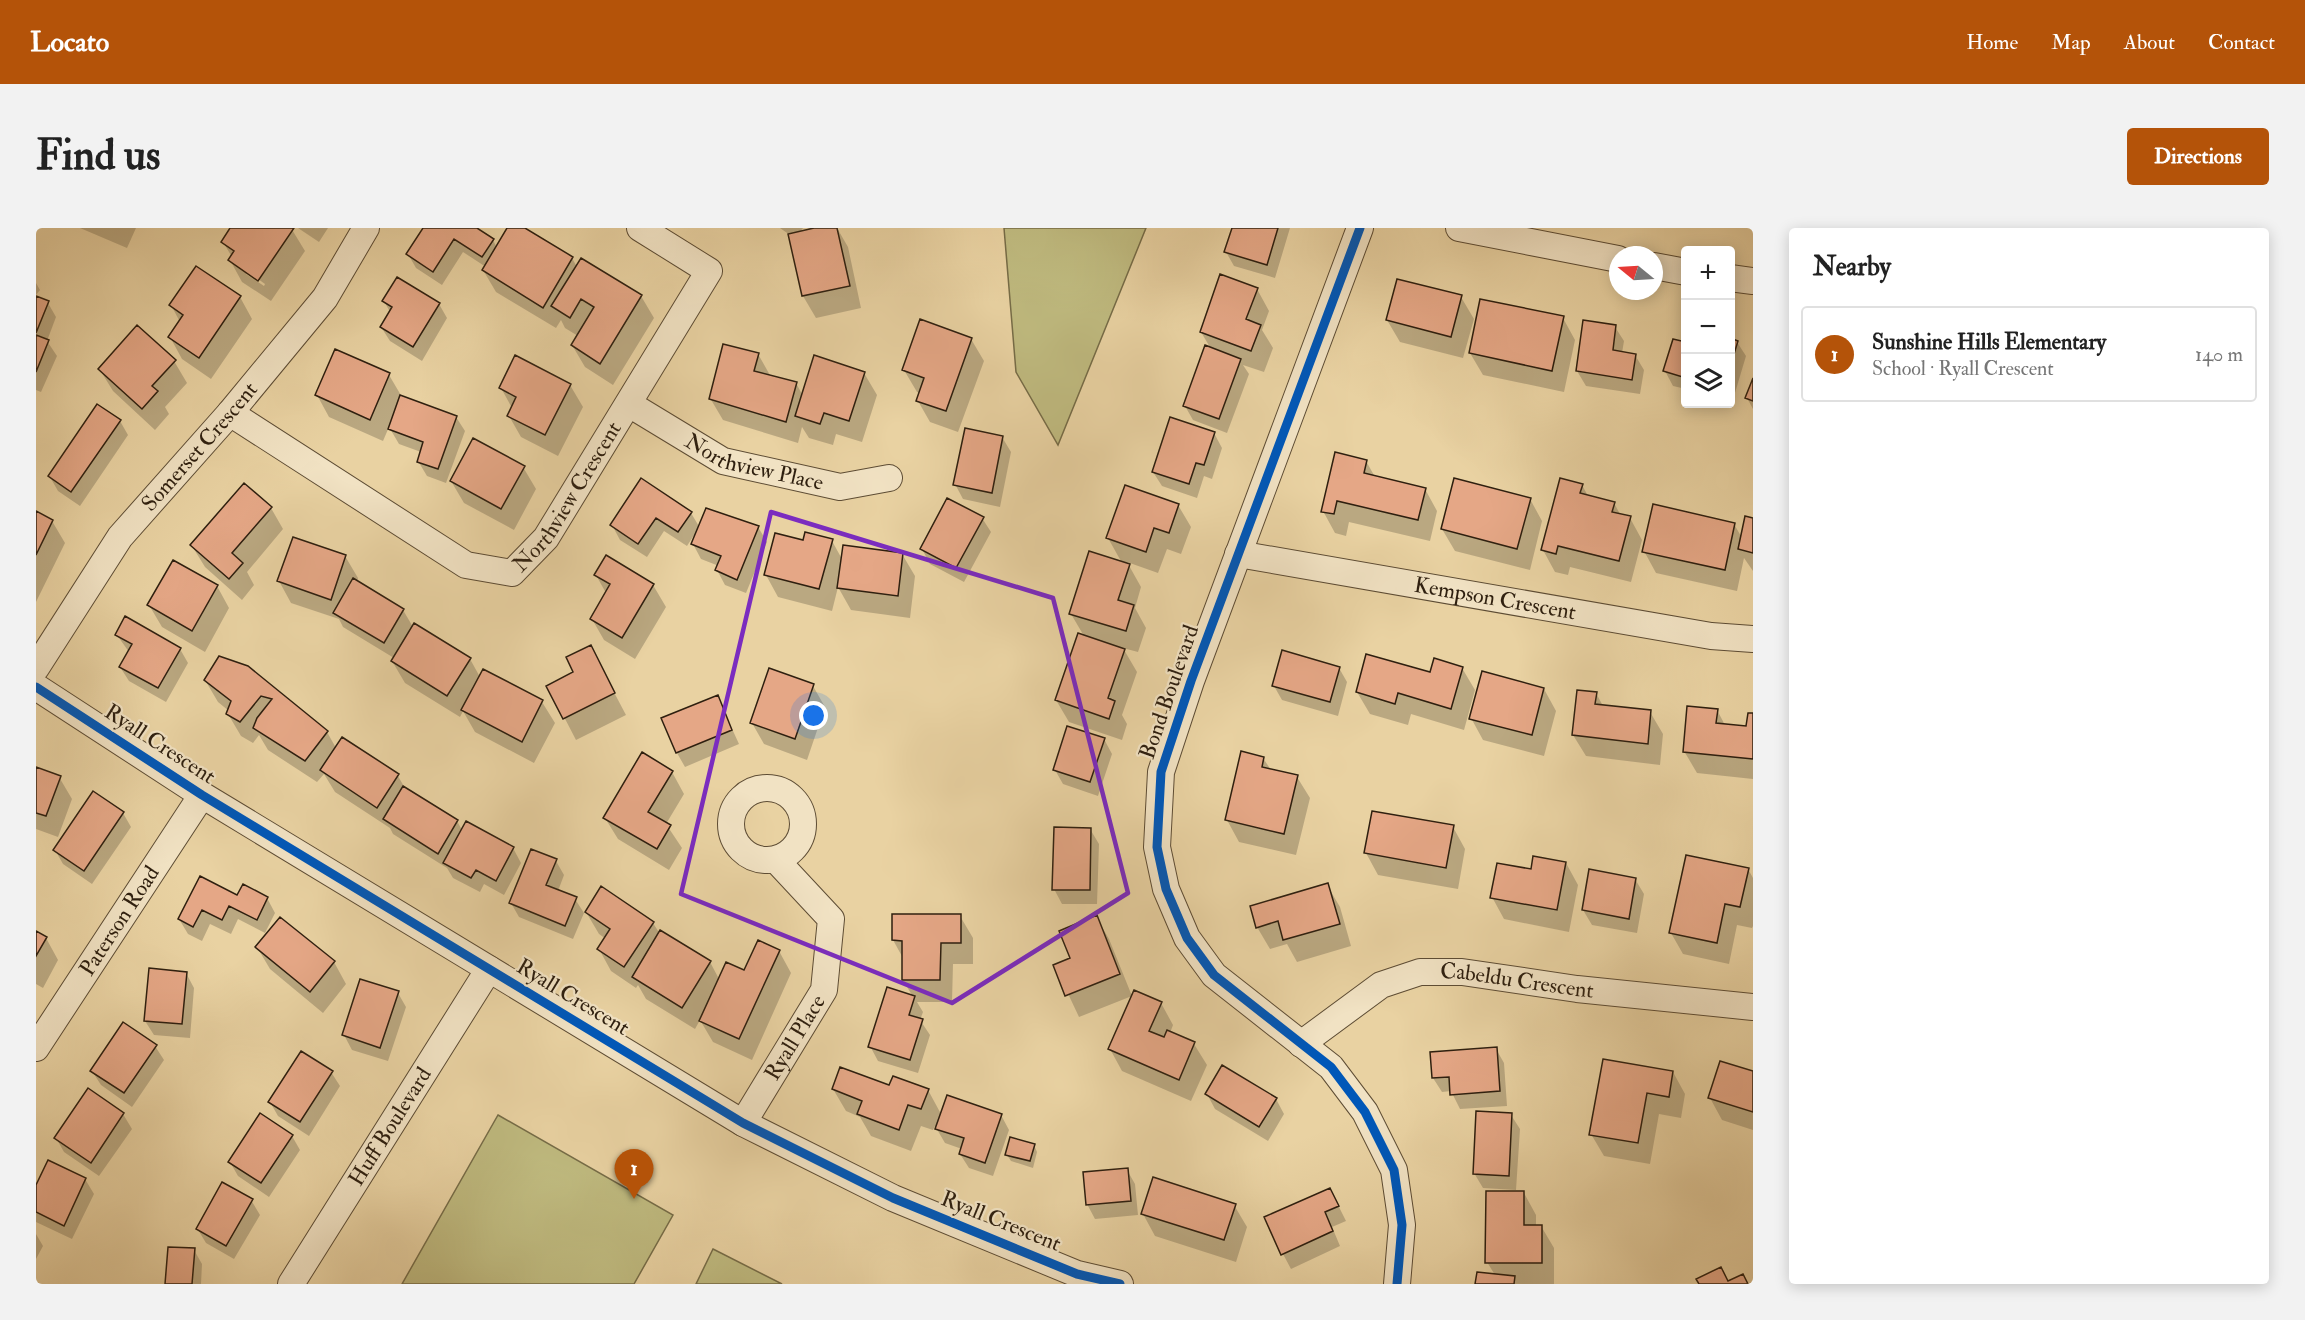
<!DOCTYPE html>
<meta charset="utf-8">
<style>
body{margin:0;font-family:"IM FELL Double Pica",serif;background:#f2f2f2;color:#222}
.controls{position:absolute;right:18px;top:18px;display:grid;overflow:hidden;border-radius:6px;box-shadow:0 3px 15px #0003}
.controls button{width:54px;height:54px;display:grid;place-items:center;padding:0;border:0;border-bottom:2px solid #e0e0e0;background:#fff;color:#222;font:30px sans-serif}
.compass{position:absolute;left:1573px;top:18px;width:54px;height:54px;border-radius:50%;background:#fff;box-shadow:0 3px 15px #0003;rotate:288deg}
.you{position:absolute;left:778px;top:488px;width:21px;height:21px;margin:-15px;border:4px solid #fff;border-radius:50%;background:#1a73e8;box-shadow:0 0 0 9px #1a73e833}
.badge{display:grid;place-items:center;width:39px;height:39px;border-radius:50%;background:#b45309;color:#fff;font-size:20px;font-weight:700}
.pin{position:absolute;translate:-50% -50px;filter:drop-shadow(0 2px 3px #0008)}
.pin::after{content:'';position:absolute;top:32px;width:21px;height:18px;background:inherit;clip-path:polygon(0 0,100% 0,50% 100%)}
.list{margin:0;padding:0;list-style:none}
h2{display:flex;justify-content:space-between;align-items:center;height:78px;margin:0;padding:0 24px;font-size:26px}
h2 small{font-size:20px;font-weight:400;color:#767676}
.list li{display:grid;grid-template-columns:39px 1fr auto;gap:18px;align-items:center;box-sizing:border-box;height:96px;margin:0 12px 12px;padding:0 12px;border:2px solid #e0e0e0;border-radius:6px}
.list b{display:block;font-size:22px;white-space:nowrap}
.list p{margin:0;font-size:20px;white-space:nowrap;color:#767676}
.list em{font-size:20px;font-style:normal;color:#767676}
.icon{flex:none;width:33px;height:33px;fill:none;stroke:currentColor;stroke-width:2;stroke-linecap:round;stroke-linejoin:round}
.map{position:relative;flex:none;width:1717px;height:1056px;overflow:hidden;border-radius:6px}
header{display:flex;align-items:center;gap:36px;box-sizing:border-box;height:84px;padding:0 30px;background:#b45309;color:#fff}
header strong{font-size:28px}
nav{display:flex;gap:33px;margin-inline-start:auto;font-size:21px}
.intro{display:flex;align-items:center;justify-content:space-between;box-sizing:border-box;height:144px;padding:0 36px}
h1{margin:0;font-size:42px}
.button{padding:15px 27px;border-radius:6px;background:#b45309;color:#fff;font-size:21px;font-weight:700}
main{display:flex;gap:36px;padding:0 36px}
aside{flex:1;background:#fff;border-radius:6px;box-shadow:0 3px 15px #0003}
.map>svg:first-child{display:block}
</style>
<header>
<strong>Locato</strong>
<nav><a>Home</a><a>Map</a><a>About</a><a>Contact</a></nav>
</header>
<div class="intro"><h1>Find us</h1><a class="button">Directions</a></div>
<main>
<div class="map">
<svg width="1717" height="1056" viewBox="0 0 1717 1056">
<rect width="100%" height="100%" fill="#e9d2a2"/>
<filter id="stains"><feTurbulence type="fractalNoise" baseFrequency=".00333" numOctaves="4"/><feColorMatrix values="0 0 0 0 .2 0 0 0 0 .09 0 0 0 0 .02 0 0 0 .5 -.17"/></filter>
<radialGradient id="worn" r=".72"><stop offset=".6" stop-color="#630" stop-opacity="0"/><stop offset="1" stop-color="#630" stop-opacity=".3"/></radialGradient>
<path fill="#bfba7f" stroke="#766c47" stroke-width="1.5" d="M968 0H1110L1022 217 980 144Z
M462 887 637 987 598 1056H366Z
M677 1021 746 1056H660Z"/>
<path fill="#0003" fill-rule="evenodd" d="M44 0H100L91 20Z
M196 0H255L269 23 235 73 206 54 194 32 196 29 187 14ZM210 42 229 56 228 58 210 46Z
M262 0H292L283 14Z
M388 0H438L457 12 461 20 473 0H486L536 30 541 39 605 68 618 90 577 157 549 139 536 117 542 108 529 100 525 92 520 100 460 64 447 42 450 39 427 24 406 57 380 40 372 26Z
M744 0H767L764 4 775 2 772 0H801L812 19 825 80 780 90 767 68 754 7Z
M1197 0H1254L1239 50 1198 38 1190 24Z
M0 55 4 62 0 67Z
M1221 61 1233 83 1226 102 1237 120 1228 144 1207 137 1213 146 1191 205 1157 192 1149 178 1175 121 1165 104Z
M204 69 216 91 175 151 146 131 134 109 144 94 135 77Z
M1425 69 1438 91 1427 130 1364 114 1351 92Z
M0 70 12 75 20 89 11 113 21 128 5 164 0 162Z
M348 73 403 76 411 90 386 133 354 113 345 99 354 84Z
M1527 90 1539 112 1528 164 1447 147 1434 125Z
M1579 99 1588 113 1586 125 1599 127 1608 142 1604 166 1550 158 1541 143Z
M935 111 948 133 922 204 894 194 882 173 884 165 881 164 868 142Z
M1694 112 1701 114 1710 128 1696 175Z
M1650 116V161L1637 158 1629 143Z
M300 123 353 147 366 169 420 189 429 203 410 255 391 248 382 233 385 224 363 216 353 199 347 213 293 189 281 167Z
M722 126 735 149 760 155 767 168 828 145 841 167 826 214 800 206 797 217 773 210 766 199 762 215 687 192 674 170Z
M138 133 151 155 129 179 133 186 119 202 77 163 64 142Z
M1717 154V181L1711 170Z
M534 157 547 179 522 228 485 209 473 188 476 180 465 160Z
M84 193 92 207 44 278 22 263 14 249Z
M1178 205 1186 220 1176 251 1168 248 1161 270 1126 258 1117 244Z
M966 209 975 224 964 279 927 271 919 256Z
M1330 233 1339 249 1389 261 1401 283 1394 313 1313 294 1310 308 1299 305 1287 283Z
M487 239 500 261 478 302 428 275 415 253Z
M605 252 655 285 664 300 722 299 731 314 710 365 689 357 681 342 683 338 665 331 657 316 660 304 651 318 628 303 611 329 584 312 576 297Z
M1546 257 1552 268 1578 275 1585 288 1594 290 1606 312 1595 354 1534 339 1532 347 1519 344 1507 322Z
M1494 271 1506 293 1494 342 1419 323 1406 301Z
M1142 277 1155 299 1145 326 1131 321 1122 345 1091 334 1105 359 1099 380 1110 400 1102 424 1087 420 1101 444 1086 487 1091 496 1086 512 1033 494 1020 472 1048 408 1035 386 1086 335 1072 310Z
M235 280 247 301 211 344 218 357 206 372 169 339 156 318Z
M0 285 16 293 29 315 0 374Z
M946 290 955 304 928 354 894 336 886 321Z
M1717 292V343L1708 330 1701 363 1620 345 1608 323 1698 296 1706 310Z
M796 313 806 331 866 326 879 348 874 390 815 382 802 359 796 383 742 369 730 347 768 314Z
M309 328 322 350 321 354 367 382 377 399 434 431 444 449 506 474 519 495 498 535 439 504 427 483 424 489 369 455 356 433 358 430 307 399 303 391 255 375 243 353Z
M560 347 617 357 630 379 599 431 568 412 556 391 570 365Z
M181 358 193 380 169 424 126 399 113 377Z
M81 407 144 421 152 435 130 474 93 453 84 439 93 424Z
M554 419 590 487 540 512 512 458 539 444Z
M184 430 291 504 300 520 362 548 370 562 421 593 426 602 477 620 485 635 468 667 448 656 444 664 417 650 411 640 357 606 354 600 299 564 288 546 281 554 232 522 223 507 217 515 205 508 192 486 193 483 182 474 169 452Z
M1303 440 1311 454 1302 488 1246 472 1238 458Z
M1426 440 1439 462 1428 502 1375 486 1372 497 1334 486 1321 464Z
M777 458 789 479 771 532 728 516 716 495Z
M1508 461 1520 483 1508 528 1447 512 1435 490Z
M1560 465 1567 478 1614 484 1627 506 1624 537 1550 528 1537 507Z
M681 468 703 516 649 539 641 525Z
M1681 482 1689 497 1712 499 1717 487V551L1661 545 1648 523Z
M1068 511 1076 526 1062 568 1027 556 1019 542Z
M1227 530 1235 542 1261 549 1274 570 1260 627 1203 614 1191 592Z
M0 541 23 549 36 571 22 609 0 601Z
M636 544 648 566 630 596 646 620 633 642 582 611 569 590Z
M87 585 95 599 56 656 27 636 19 622Z
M1417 599 1429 621 1422 661 1342 647 1330 625Z
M1054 601 1063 616 1061 676H1026L1018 661Z
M520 633 528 647 522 663 539 671 548 685 537 711 483 689 475 675Z
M1530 635 1542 657 1533 704 1468 691 1456 669 1496 643Z
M1712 641 1717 650V698L1716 700 1701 697 1693 736 1647 726 1635 705Z
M164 650 202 669 231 670 239 685 229 705 202 691 195 706 174 696 166 713 152 706 143 691Z
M1599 651 1608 666 1601 705 1556 697 1547 682Z
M1291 657 1304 679 1315 718 1261 734 1251 716 1234 721 1221 699Z
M550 684 617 695 624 706 674 734 683 751 709 744 743 723 755 745 716 832 677 814 664 792 659 801 610 771 602 757 600 760 575 743 563 721 570 711 563 706Z
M924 688 937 710V736H917L916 774H881L887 784 884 792 894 807 882 845 842 833 834 818 877 769 867 752V730L857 712Z
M1060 689 1073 711 1096 768 1043 789 1019 738 1036 731Z
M0 705 10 710 22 732 7 760 0 756Z
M221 719 298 734 310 756 287 785 234 741Z
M150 745 158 760 154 810 118 807 109 793Z
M362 765 370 779 352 833 316 822 308 807Z
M1125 775 1137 797 1134 805 1158 816 1171 837 1155 873 1086 843 1074 821Z
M119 818 128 832 96 879 65 857 56 843Z
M1460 821 1468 835 1471 878 1424 881 1415 863 1406 864 1397 850Z
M295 844 304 858 273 908 242 888 234 874Z
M1637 844 1649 866 1645 890 1623 886 1614 936 1568 928 1555 906Z
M1717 845V902L1686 892 1674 870Z
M797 861 892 862 905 886 965 887 973 902 957 948 933 940 924 926 926 921 909 915 899 898 897 902 885 898 875 923 835 908 824 889 810 883Z
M52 862 87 886 96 901 63 948 28 924 20 910Z
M1171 866 1240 871 1248 886 1232 913 1179 881Z
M1475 887 1484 901 1480 962 1447 960 1438 945Z
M256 908 264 922 233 969 202 948 194 934Z
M998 917 1001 924 997 940 975 933 971 927Z
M1091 942 1099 956 1102 987 1059 991 1051 976Z
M49 951 58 966 36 1011 0 994V961Z
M1294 961 1310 993 1296 999 1304 1018 1255 1041 1247 1026Z
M1488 965 1500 987V998H1505L1518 1020V1056H1441L1459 1047 1451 1034Z
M215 972 224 987 198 1031 170 1015 161 1000Z
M1198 977 1211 999 1200 1034 1119 1008 1107 986Z
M0 1006 7 1018 0 1031Z
M158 1022 166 1036 165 1056H131Z"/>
<path fill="#e5a786" stroke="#2e1f0f" stroke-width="1.5" d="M194 0H258L222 53 192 32 198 23 185 14Z
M387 0H441L458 11 446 29 418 11 397 44 370 26Z
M471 0H489L537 29 507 80 446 42Z
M778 0H801L814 58 766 68 752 6Z
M1196 0H1242L1231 37 1188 24Z
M545 30 606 67 564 136 535 117 558 79 545 71 534 90 515 78Z
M160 38 205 68 163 130 132 109 147 87 133 77Z
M1184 46 1222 60 1210 91 1225 97 1215 123 1164 104Z
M361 49 404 75 377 119 344 99 356 79 346 73Z
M1361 51 1426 67 1415 109 1350 92Z
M0 68 13 73 0 105Z
M1444 71 1528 88 1516 143 1433 125Z
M884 91 936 110 910 183 880 173 888 150 866 142Z
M1547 92 1580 97 1577 122 1600 126 1596 152 1540 143Z
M101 97 140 132 116 158 122 163 106 181 62 141Z
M0 107 13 112 0 144Z
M1694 110 1702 113 1694 139Z
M1637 111 1650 114V150L1627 143Z
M687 116 723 125 718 143 761 154 750 194 673 171Z
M1169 117 1205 131 1183 191 1147 178Z
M299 121 354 145 334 192 279 167Z
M479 127 535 156 509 207 471 188 480 169 463 160Z
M778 127 829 144 813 193 788 185 784 196 759 188Z
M1717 150V173L1709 170Z
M364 167 421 188 402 241 381 234 387 214 352 201Z
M61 176 85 192 35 264 12 248Z
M1134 189 1179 204 1168 237 1160 235 1153 256 1116 244Z
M929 200 967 208 956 265 917 257Z
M437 210 489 238 465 281 414 253Z
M1299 224 1331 232 1328 245 1390 260 1382 292 1301 273 1298 286 1285 284Z
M605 250 656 284 642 304 620 290 602 316 574 297Z
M1418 250 1495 270 1481 321 1405 301Z
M1524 250 1547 256 1544 265 1579 274 1576 284 1595 288 1583 333 1522 318 1520 326 1505 322Z
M208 255 236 279 196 325 207 335 193 351 154 317Z
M1089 257 1143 276 1133 305 1118 300 1110 324 1070 310Z
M911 270 948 289 920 340 884 321Z
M1617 276 1699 295 1689 342 1606 324Z
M670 280 723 298 701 352 679 342 685 328 655 316Z
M0 283 17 292 0 327Z
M1709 288 1717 290V325L1702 321Z
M769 304 797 311 783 361 728 347 739 305 767 312Z
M257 309 310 327 295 372 241 353Z
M807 317 867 325 862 368 801 360Z
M1053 323 1094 336 1082 372 1098 377 1090 403 1033 386Z
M570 327 618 356 586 410 554 391 574 356 558 347Z
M137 332 182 357 156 403 111 377Z
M317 350 368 381 348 415 297 385Z
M89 388 145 420 122 460 83 439 96 416 79 407Z
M378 395 435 430 411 468 355 433Z
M1042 405 1089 421 1072 470 1079 473 1073 491 1019 472Z
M555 417 579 465 527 491 510 458 537 444 530 429Z
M1246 422 1304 439 1294 474 1236 458Z
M1330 426 1394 444 1398 430 1427 439 1415 481 1362 465 1359 476 1320 464Z
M183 428 212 438 292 503 269 533 217 500 221 490 236 471 225 468 204 494 190 486 195 473 168 452Z
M733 440 778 456 759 511 714 495Z
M447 441 507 472 486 514 425 482Z
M1446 443 1508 460 1496 507 1433 491Z
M1541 462 1561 464 1559 476 1615 482 1612 516 1536 507Z
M682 467 696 502 640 525 625 490Z
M1651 478 1682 481 1680 495 1710 498 1712 485H1717V531L1647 524Z
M1031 498 1069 510 1054 554 1017 542Z
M306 509 363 546 341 580 284 542Z
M1205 523 1228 529 1226 539 1262 547 1248 606 1189 592Z
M606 524 637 543 612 584 635 597 621 621 567 590Z
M0 539 25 548 10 588 0 585Z
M367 558 422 592 402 626 347 591Z
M57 563 88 584 48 643 17 622Z
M1336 583 1418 597 1410 640 1328 625Z
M430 593 478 619 460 653 440 642 435 650 407 635Z
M1018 599 1055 600 1054 662H1016Z
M495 621 521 631 510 657 541 669 529 698 473 675Z
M1650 627 1713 640 1704 679 1689 676 1681 715 1633 705Z
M1497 628 1530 634 1521 682 1454 670 1461 635 1495 641Z
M1553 641 1600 650 1593 691 1546 682Z
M164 648 201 667 207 656 232 669 221 692 193 678 186 692 166 682 157 699 142 691Z
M1292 655 1304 696 1247 712 1242 693 1220 700 1214 678Z
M565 658 618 694 588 739 561 721 574 701 549 684Z
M856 686H925V715H905L904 752H866V713L856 712Z
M1061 687 1084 746 1029 768 1017 737 1034 730 1023 703Z
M244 689 299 733 274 764 219 719Z
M624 702 675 733 646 780 596 749Z
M0 703 11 709 0 728Z
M722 712 744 722 703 811 663 793 690 734 708 742Z
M113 740 151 744 146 796 108 793Z
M324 751 363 763 344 820 306 807Z
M851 759 879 768 873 787 887 791 874 832 832 819Z
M1098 762 1126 774 1113 803 1128 809 1131 802 1159 814 1143 852 1072 821Z
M87 794 121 817 88 865 54 843Z
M1461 819 1464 863 1414 867 1413 849 1396 850 1394 824Z
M265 823 297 843 264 894 232 874Z
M1567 831 1637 843 1633 869 1611 865 1602 915 1553 907Z
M1684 833 1717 843V884L1672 870Z
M1186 837 1241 870 1223 899 1169 866Z
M804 839 853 857 857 848 893 861 885 881 872 877 863 902 821 886 826 873 796 861Z
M52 860 88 885 55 935 18 910Z
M911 867 966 886 949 935 923 926 928 910 899 901Z
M1440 883 1476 885 1473 948 1437 946Z
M224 885 257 907 225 955 192 934Z
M974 909 999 916 994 933 969 927Z
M12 932 50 950 28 998 0 984V957Z
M1092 940 1095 973 1050 977 1047 944Z
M1117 949 1200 976 1188 1012 1105 986Z
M186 954 217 971 190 1018 160 1001Z
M1294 960 1303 978 1289 984 1297 1003 1245 1027 1228 989Z
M1450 963H1488V997H1506V1035H1449Z
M132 1019 159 1020 156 1056H129Z
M1685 1039 1692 1053 1707 1046 1712 1056H1663L1660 1051Z
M1441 1044 1479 1048 1478 1056H1439Z"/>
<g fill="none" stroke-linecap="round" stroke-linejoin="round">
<defs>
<g id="street">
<path d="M1324 0 1155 453 1125 544 1121 619 1130 661 1151 710 1178 747 1295 839 1329 884 1358 942 1366 997 1361 1056"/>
<path d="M1423 0 1582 31"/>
<path d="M1618 38 1650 44"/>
<path d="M1694 50 1717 53"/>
<path id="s1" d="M593 176 687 233 804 259 853 250"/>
<path id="s2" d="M194 185 430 337 476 345 510 310 673 43 604 0"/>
<path id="s3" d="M1202 326 1675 408 1717 411"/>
<path id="s4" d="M0 440 84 309 194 185 289 70 330 0"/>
<path d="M0 459 166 567 707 895 857 970 1041 1046 1084 1056"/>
<circle cx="731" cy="596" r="36"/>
<path id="s5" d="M1265 816 1345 757 1384 744H1426L1541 761 1717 779"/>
<path id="s6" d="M0 820 166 567"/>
<path id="s7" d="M707 895 788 762 795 691 740 632"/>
<path id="s8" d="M255 1056 453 741"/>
</g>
</defs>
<use href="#street" stroke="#5d4c34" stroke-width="28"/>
<use href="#street" stroke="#f1e2c3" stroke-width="26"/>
<defs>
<path id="cycleway" d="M1324 0 1155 453 1125 544 1121 619 1130 661 1151 710 1178 747 1295 839 1329 884 1358 942 1366 997 1361 1056
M0 459 166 567 707 895 857 970 1041 1046 1084 1056"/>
</defs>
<use href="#cycleway" stroke="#f1e2c3" stroke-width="13"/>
<use href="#cycleway" stroke="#0057b8" stroke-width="9"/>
</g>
<path fill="none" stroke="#7b2cbf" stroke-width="4.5" stroke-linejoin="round" d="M735 284 1017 370 1092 665 916 775 645 666Z"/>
<g text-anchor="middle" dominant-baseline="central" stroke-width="4.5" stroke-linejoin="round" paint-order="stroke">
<g font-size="22" fill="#2e1f0f" stroke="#f1e2c3">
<text stroke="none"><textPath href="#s4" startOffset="276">Somerset Crescent</textPath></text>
<text stroke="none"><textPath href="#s1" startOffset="140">Northview Place</textPath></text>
<text stroke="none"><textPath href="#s2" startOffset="422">Northview Crescent</textPath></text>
<text stroke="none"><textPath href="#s3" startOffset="261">Kempson Crescent</textPath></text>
<text transform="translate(1133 464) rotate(-71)">Bond Boulevard</text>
<text transform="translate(124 516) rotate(33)">Ryall Crescent</text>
<text stroke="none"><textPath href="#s6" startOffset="152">Paterson Road</textPath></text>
<text stroke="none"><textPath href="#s5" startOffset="238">Cabeldu Crescent</textPath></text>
<text transform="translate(537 769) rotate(31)">Ryall Crescent</text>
<text stroke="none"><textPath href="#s7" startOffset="100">Ryall Place</textPath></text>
<text stroke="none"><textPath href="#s8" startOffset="186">Huff Boulevard</textPath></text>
<text transform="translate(965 993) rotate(22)">Ryall Crescent</text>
</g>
</g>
<rect width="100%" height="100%" filter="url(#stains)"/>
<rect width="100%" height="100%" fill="url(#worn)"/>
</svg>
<div class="controls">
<button>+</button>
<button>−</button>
<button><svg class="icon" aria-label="layers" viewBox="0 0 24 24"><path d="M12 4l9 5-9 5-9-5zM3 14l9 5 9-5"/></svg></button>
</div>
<svg class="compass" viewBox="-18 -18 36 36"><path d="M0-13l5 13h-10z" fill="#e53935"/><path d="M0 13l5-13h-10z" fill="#767676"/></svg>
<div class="you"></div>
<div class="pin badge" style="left:598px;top:971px">1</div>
</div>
<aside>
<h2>Nearby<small></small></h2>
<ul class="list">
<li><span class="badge">1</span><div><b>Sunshine Hills Elementary</b><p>School · Ryall Crescent</p></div><em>140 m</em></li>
</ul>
</aside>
</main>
